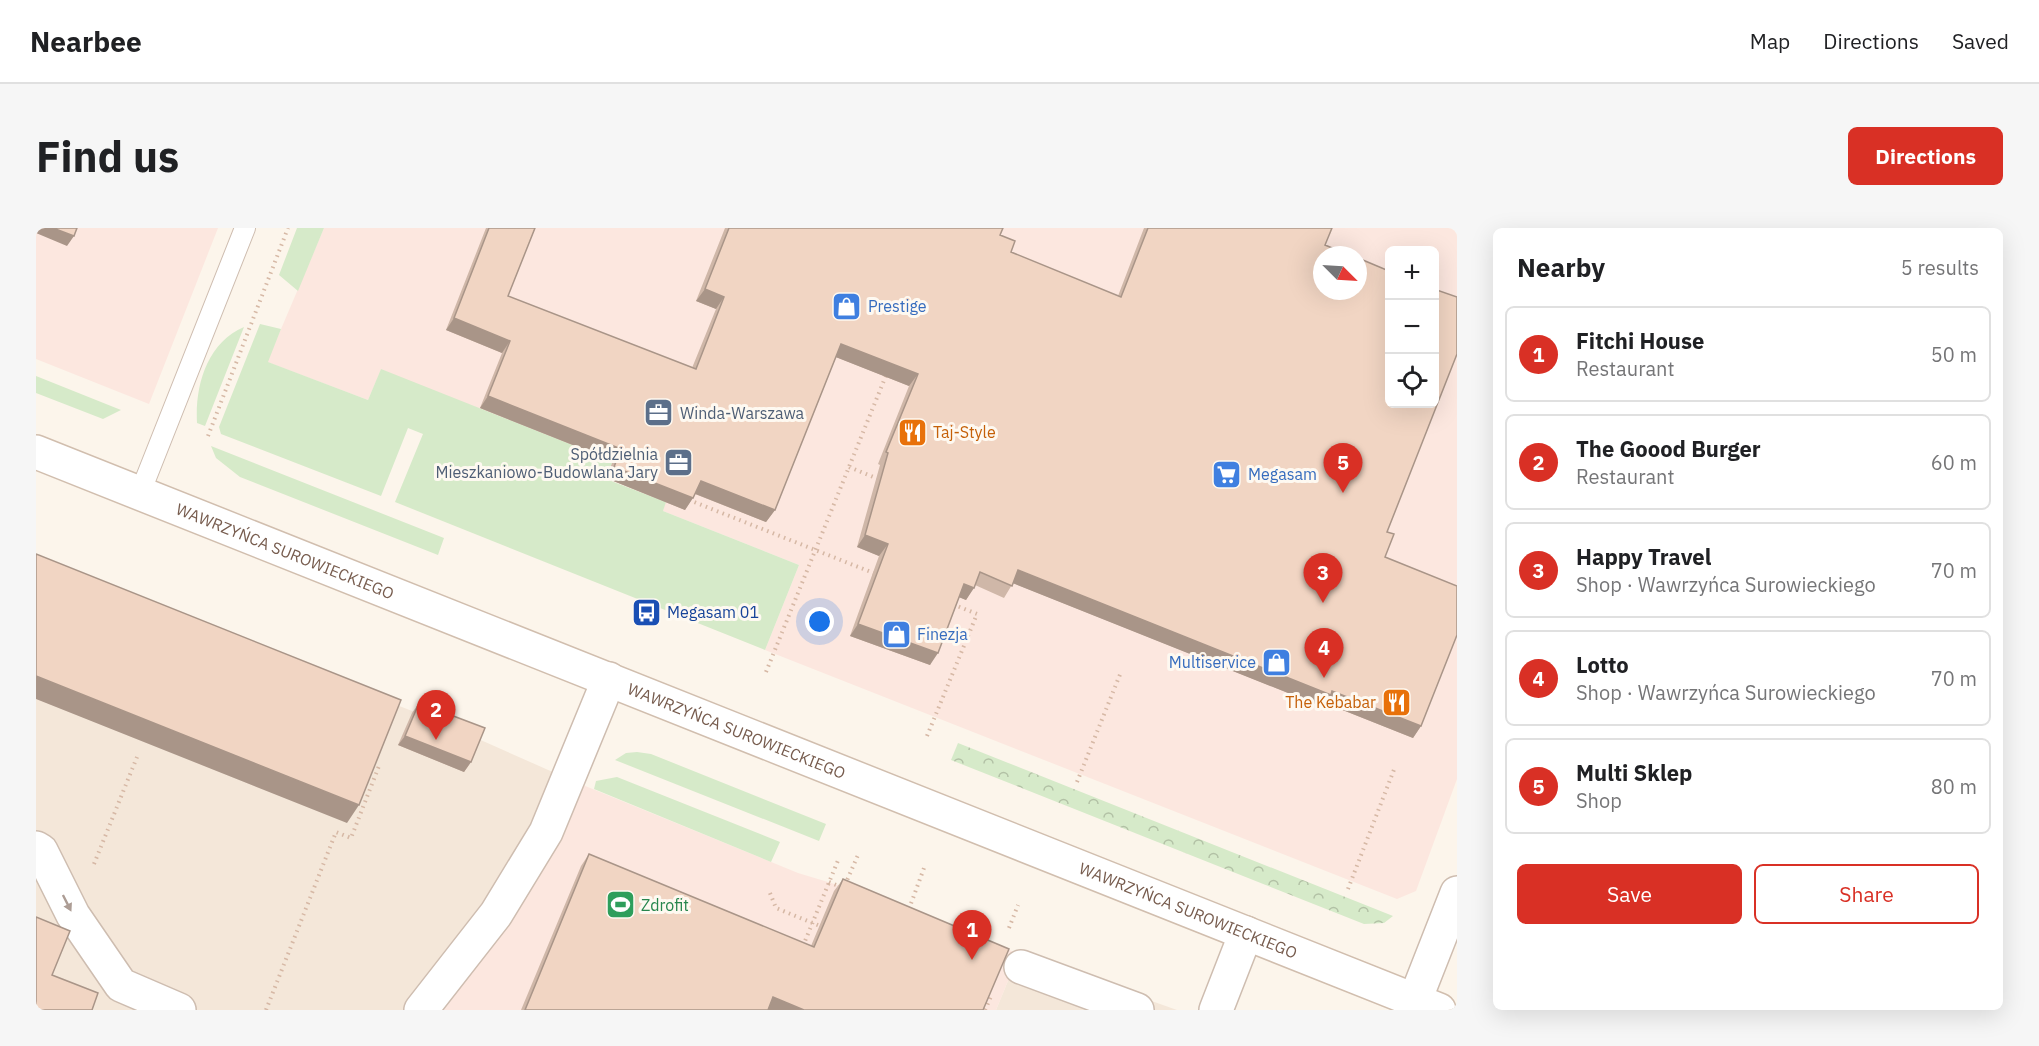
<!DOCTYPE html>
<meta charset="utf-8">
<style>
body{margin:0;font-family:"IBM Plex Sans",sans-serif;background:#f6f6f6;color:#202124}
.controls{position:absolute;right:18px;top:18px;display:grid;overflow:hidden;border-radius:9px;box-shadow:0 6px 24px #0002}
.controls button{width:54px;height:54px;display:grid;place-items:center;padding:0;border:0;border-bottom:2px solid #e0e0e0;background:#fff;color:#202124;font:30px sans-serif}
.compass{position:absolute;left:1277px;top:18px;width:54px;height:54px;border-radius:50%;background:#fff;box-shadow:0 6px 24px #0002;rotate:114deg}
.you{position:absolute;left:784px;top:394px;width:21px;height:21px;margin:-15px;border:4px solid #fff;border-radius:50%;background:#1a73e8;box-shadow:0 0 0 9px #1a73e833}
.badge{display:grid;place-items:center;width:39px;height:39px;border-radius:50%;background:#d93025;color:#fff;font-size:20px;font-weight:700}
.pin{position:absolute;translate:-50% -50px;filter:drop-shadow(0 2px 3px #0008)}
.pin::after{content:'';position:absolute;top:32px;width:21px;height:18px;background:inherit;clip-path:polygon(0 0,100% 0,50% 100%)}
.list{margin:0;padding:0;list-style:none}
h2{display:flex;justify-content:space-between;align-items:center;height:78px;margin:0;padding:0 24px;font-size:26px}
h2 small{font-size:20px;font-weight:400;color:#757577}
.list li{display:grid;grid-template-columns:39px 1fr auto;gap:18px;align-items:center;box-sizing:border-box;height:96px;margin:0 12px 12px;padding:0 12px;border:2px solid #e0e0e0;border-radius:9px}
.list b{display:block;font-size:22px;white-space:nowrap}
.list p{margin:0;font-size:20px;white-space:nowrap;color:#757577}
.list em{font-size:20px;font-style:normal;color:#757577}
.actions{display:flex;gap:12px;padding:18px 24px}
.actions a{flex:1;padding:14px 0;border:2px solid #d93025;border-radius:9px;text-align:center;font-size:21px;color:#d93025}
.actions .main{background:#d93025;color:#fff}
.icon{flex:none;width:33px;height:33px;fill:none;stroke:currentColor;stroke-width:2;stroke-linecap:round;stroke-linejoin:round}
.map{position:relative;flex:none;width:1421px;height:782px;overflow:hidden;border-radius:9px}
header{display:flex;align-items:center;gap:36px;box-sizing:border-box;height:84px;padding:0 30px;background:#fff;border-bottom:2px solid #e0e0e0}
header strong{font-size:28px}
nav{display:flex;gap:33px;margin-inline-start:auto;font-size:21px}
.intro{display:flex;align-items:center;justify-content:space-between;box-sizing:border-box;height:144px;padding:0 36px}
h1{margin:0;font-size:42px}
.button{padding:15px 27px;border-radius:9px;background:#d93025;color:#fff;font-size:21px;font-weight:700}
main{display:flex;gap:36px;padding:0 36px}
aside{flex:1;background:#fff;border-radius:9px;box-shadow:0 6px 24px #0002}
.map>svg:first-child{display:block}
</style>
<header>
<strong>Nearbee</strong>
<nav><a>Map</a><a>Directions</a><a>Saved</a></nav>
</header>
<div class="intro"><h1>Find us</h1><a class="button">Directions</a></div>
<main>
<div class="map">
<svg width="1421" height="782" viewBox="0 0 1421 782">
<defs>
<pattern id="forest-crowns" width="20" height="18" patternUnits="userSpaceOnUse" patternTransform="scale(1.5)"><rect width="20" height="18" fill="#d6eac9"/><path d="M2 6a3 3 0 1 1 6 0M12 15a3 3 0 1 1 6 0" fill="none" stroke="#b2c1a5"/></pattern>
</defs>
<rect width="100%" height="100%" fill="#fcf5eb"/>
<path fill="#f4e7d9" d="M0 335 404 494 537 553 397 782H0Z
M983 726 1141 782H960Z"/>
<path fill="#fce7df" fill-rule="evenodd" d="M0 0H182L113 176 0 131Z
M288 0H1421V551L1380 663 1361 671 729 422 763 337 627 283 629 274 570 250 576 233 345 142 332 172 231 134ZM1354 22H1398V176H1354ZM1286 27H1322V63H1286Z
M537 553 762 645 835 667 983 726 960 782H397Z"/>
<path fill="#d6eac9" d="M261 0H288L262 63 243 47Z
M224 96 245 101 232 134 332 172 345 141 577 233 570 251 630 274 627 283 763 337 729 422 359 274 387 206 372 200 345 268 185 206 183 199Z
M208 99 169 198 161 195C159 157 171 115 208 99Z
M0 148 85 182 67 191 0 165Z
M175 218 408 310 402 327 204 249 180 230Z
M601 524 615 526 790 596 783 613 579 532 590 525Z
M581 549 744 614 735 634 558 561 560 553Z"/>
<path fill="url(#forest-crowns)" d="M922 515 1357 688 1348 695 1328 696 915 532Z"/>
<g fill="none" stroke-linecap="round" stroke-linejoin="round">
<defs>
<path id="lane" d="M104 265 209 0"/>
<path id="street" d="M0 620 5 623 37 687 85 757 143 782
M985 739 1101 782
M1379 772 1421 665
M385 782 460 686 510 604 573 451
M1180 782 1210 705"/>
<g id="secondary">
<path id="s1" d="M0 224 1403 782"/>
</g>
</defs>
<use href="#lane" stroke="#cebdb0" stroke-width="22"/>
<use href="#street" stroke="#cebdb0" stroke-width="36"/>
<use href="#secondary" stroke="#d1beae" stroke-width="36"/>
<path stroke="#d6b8a5" stroke-width="4" stroke-dasharray="1.5 4.5" stroke-linecap="butt" d="M172 208 252 0
M813 239 845 252
M653 272 840 346
M730 444 851 145
M891 508 941 386 916 376
M1041 554 1085 444
M58 636 101 529
M793 654 805 659
M809 657 822 627
M1312 661 1359 539
M734 665 740 680 784 698
M873 681 888 640
M973 700 982 677
M767 718 803 630
M230 782 300 604 315 610 343 538
M949 782 956 766"/>
<use href="#lane" stroke="#fff" stroke-width="20"/>
<use href="#street" stroke="#fff" stroke-width="33"/>
<use href="#secondary" stroke="#fff" stroke-width="33"/>
</g>
<path fill="#cfb7a8" d="M450 0H499L472 68 656 140 680 81 660 73 689 0H967L964 7 975 24 1082 68 1108 0H1296L1289 17 1351 304 1349 329 1385 498 1377 510 1289 475 1287 479 977 355 968 370 939 357 930 372 923 369 894 437 814 408 843 328 821 319 844 237 842 236 873 158 800 129 739 282 730 294 659 266 649 282 570 250 577 233 444 180 466 125 410 102Z
M383 475 435 534 428 544 362 517 376 485Z
M553 626 775 718 798 663 807 651 947 782H485L545 638Z"/>
<path fill="#a99588" d="M0 0H17L38 8 31 18 0 5Z
M669 61 688 69 680 81 660 73Z
M418 90 474 113 466 125 410 102Z
M805 116 882 146 873 158 797 128Z
M452 168 585 221 577 233 444 180Z
M578 239 657 270 649 282 570 250Z
M665 253 739 282 730 294 657 265Z
M829 307 852 316 843 328 821 319Z
M982 342 1296 463 1385 498 1377 510 1289 475 1287 479 974 354Z
M928 356 938 360 930 372 920 368Z
M822 396 902 425 894 437 814 408Z
M0 448 323 577 311 595 0 471Z
M369 508 435 534 428 544 362 517Z
M737 769 768 782H731Z"/>
<path fill="#f1d5c3" stroke="#a99588" stroke-width="1.5" d="M17 0H41L38 8Z
M453 0H499L472 68 660 141 688 69 669 61 693 0H967L964 7 979 13 975 24 1085 69 1112 0H1296L1289 17 1313 27H1286V63H1322V30L1353 43V176H1398V61L1421 69V126L1351 304 1358 306 1349 329 1421 358V407L1385 498 1296 463 1295 467 982 342 976 358 944 344 938 360 928 356 902 425 822 396 852 316 829 307 852 225 850 224 882 146 805 116 739 282 665 253 657 270 578 239 585 221 452 168 474 113 418 90Z
M0 326 365 472 323 577 0 448Z
M383 475 449 500 435 534 369 508Z
M553 626 778 719 807 651 973 721 947 782H768L737 769 732 782H489Z
M0 689 34 703 16 747 62 765 56 782H0Z"/>
<defs><path id="oneway-solid" d="M-6-.8H1V-3.2L6.5 0L1 3.2V.8H-6Z" transform="scale(1.5)"/></defs>
<use fill="#ad9d95" href="#oneway-solid" transform="translate(31 675) rotate(63)"/>
<defs>
<symbol id="shop-square" viewBox="-11 -11 22 22"><rect x="-9" y="-9" width="18" height="18" rx="4" fill="#3f7fe0" stroke="#fef9f1"/><path d="M-5-2.5h2.3a2.7 3.5 0 0 1 5.4 0H5L5.5 6h-11ZM-1.5-2.5h3a1.5 2.3 0 0 0-3 0Z" fill="#fff"/></symbol>
<symbol id="office-square" viewBox="-11 -11 22 22"><rect x="-9" y="-9" width="18" height="18" rx="4" fill="#5c6f8a" stroke="#fef9f1"/><path d="M-6-3h4V-5.5h4V-3h4V5H-6ZM-1-4.5V-3h2v-1.5ZM-6 0V1H6V0Z" fill="#fff"/></symbol>
<symbol id="restaurant-square" viewBox="-11 -11 22 22"><rect x="-9" y="-9" width="18" height="18" rx="4" fill="#e8710a" stroke="#fef9f1"/><path d="M-5-6h1v4h1v-4h1v4h1v-4h1v5L-1.5 .5V6h-2V.5L-5-1ZM5-6V6H3V1.5H1.5Q1.5-4 5-6Z" fill="#fff"/></symbol>
<symbol id="supermarket-square" viewBox="-11 -11 22 22"><rect x="-9" y="-9" width="18" height="18" rx="4" fill="#3f7fe0" stroke="#fef9f1"/><path d="M-6-5.5h2.5l.6 2H6L4.5 2H-2.5L-4.4-4H-6ZM-1.5 3.2a1.3 1.3 0 1 0 .1 0ZM3 3.2a1.3 1.3 0 1 0 .1 0Z" fill="#fff"/></symbol>
<symbol id="bus-square" viewBox="-11 -11 22 22"><rect x="-9" y="-9" width="18" height="18" rx="4" fill="#1a4fb4" stroke="#fef9f1"/><path d="M-5-6H5V4H4V6H2V4H-2V6H-4V4H-5ZM-3.5-4V0h7V-4ZM-3.5 1.2v1.5H-2V1.2ZM2 1.2v1.5H3.5V1.2Z" fill="#fff"/></symbol>
<symbol id="stadium-square" viewBox="-11 -11 22 22"><rect x="-9" y="-9" width="18" height="18" rx="4" fill="#2e9e5b" stroke="#fef9f1"/><path d="M0-5a6.5 5 0 1 0 0 10a6.5 5 0 1 0 0-10ZM-3.5-1.8h7v3.6h-7Z" fill="#fff"/></symbol>
</defs>
<g fill-rule="evenodd">
<use href="#shop-square" x="794" y="62" width="33" height="33"/>
<use href="#office-square" x="606" y="168" width="33" height="33"/>
<use href="#restaurant-square" x="860" y="188" width="33" height="33"/>
<use href="#office-square" x="626" y="218" width="33" height="33"/>
<use href="#supermarket-square" x="1174" y="230" width="33" height="33"/>
<use href="#bus-square" x="594" y="368" width="33" height="33"/>
<use href="#shop-square" x="844" y="390" width="33" height="33"/>
<use href="#shop-square" x="1224" y="418" width="33" height="33"/>
<use href="#restaurant-square" x="1344" y="458" width="33" height="33"/>
<use href="#stadium-square" x="568" y="660" width="33" height="33"/>
</g>
<g text-anchor="middle" dominant-baseline="central" stroke-width="6" stroke-linejoin="round" paint-order="stroke">
<g font-size="16" fill="#366cbe" stroke="#fef9f1" text-anchor="start">
<text x="832" y="78">Prestige</text>
<text x="1212" y="246">Megasam</text>
<text x="881" y="406">Finezja</text>
<text x="1220" y="434" text-anchor="end">Multiservice</text>
</g>
<g font-size="16" fill="#4e5e75" stroke="#fef9f1" text-anchor="start">
<text x="644" y="185">Winda-Warszawa</text>
<text x="622" y="226" text-anchor="end">Spółdzielnia<tspan x="622" dy="18">Mieszkaniowo-Budowlana Jary</tspan></text>
</g>
<g font-size="16" fill="#c56008" stroke="#fef9f1" text-anchor="start">
<text x="897" y="204">Taj-Style</text>
<text x="1340" y="474" text-anchor="end">The Kebabar</text>
</g>
<g font-size="16" fill="#775c4e" stroke="#fef9f1">
<text stroke="none"><textPath href="#s1" startOffset="268">WAWRZYŃCA SUROWIECKIEGO</textPath></text>
<text stroke="none"><textPath href="#s1" startOffset="754">WAWRZYŃCA SUROWIECKIEGO</textPath></text>
<text stroke="none"><textPath href="#s1" startOffset="1240">WAWRZYŃCA SUROWIECKIEGO</textPath></text>
</g>
<g font-size="16" fill="#164399" stroke="#fef9f1" text-anchor="start">
<text x="631" y="384">Megasam 01</text>
</g>
<g font-size="16" fill="#27864d" stroke="#fef9f1" text-anchor="start">
<text x="605" y="677">Zdrofit</text>
</g>
</g>
</svg>
<div class="controls">
<button>+</button>
<button>−</button>
<button><svg class="icon" aria-label="locate" viewBox="0 0 24 24"><circle cx="12" cy="12" r="6"/><path d="M12 2v4M12 18v4M2 12h4M18 12h4"/></svg></button>
</div>
<svg class="compass" viewBox="-18 -18 36 36"><path d="M0-13l5 13h-10z" fill="#e53935"/><path d="M0 13l5-13h-10z" fill="#757577"/></svg>
<div class="you"></div>
<div class="pin badge" style="left:936px;top:732px">1</div>
<div class="pin badge" style="left:400px;top:512px">2</div>
<div class="pin badge" style="left:1287px;top:375px">3</div>
<div class="pin badge" style="left:1288px;top:450px">4</div>
<div class="pin badge" style="left:1307px;top:265px">5</div>
</div>
<aside>
<h2>Nearby<small>5 results</small></h2>
<ul class="list">
<li><span class="badge">1</span><div><b>Fitchi House</b><p>Restaurant</p></div><em>50 m</em></li>
<li><span class="badge">2</span><div><b>The Goood Burger</b><p>Restaurant</p></div><em>60 m</em></li>
<li><span class="badge">3</span><div><b>Happy Travel</b><p>Shop · Wawrzyńca Surowieckiego</p></div><em>70 m</em></li>
<li><span class="badge">4</span><div><b>Lotto</b><p>Shop · Wawrzyńca Surowieckiego</p></div><em>70 m</em></li>
<li><span class="badge">5</span><div><b>Multi Sklep</b><p>Shop</p></div><em>80 m</em></li>
</ul>
<div class="actions"><a class="main">Save</a><a>Share</a></div>
</aside>
</main>
